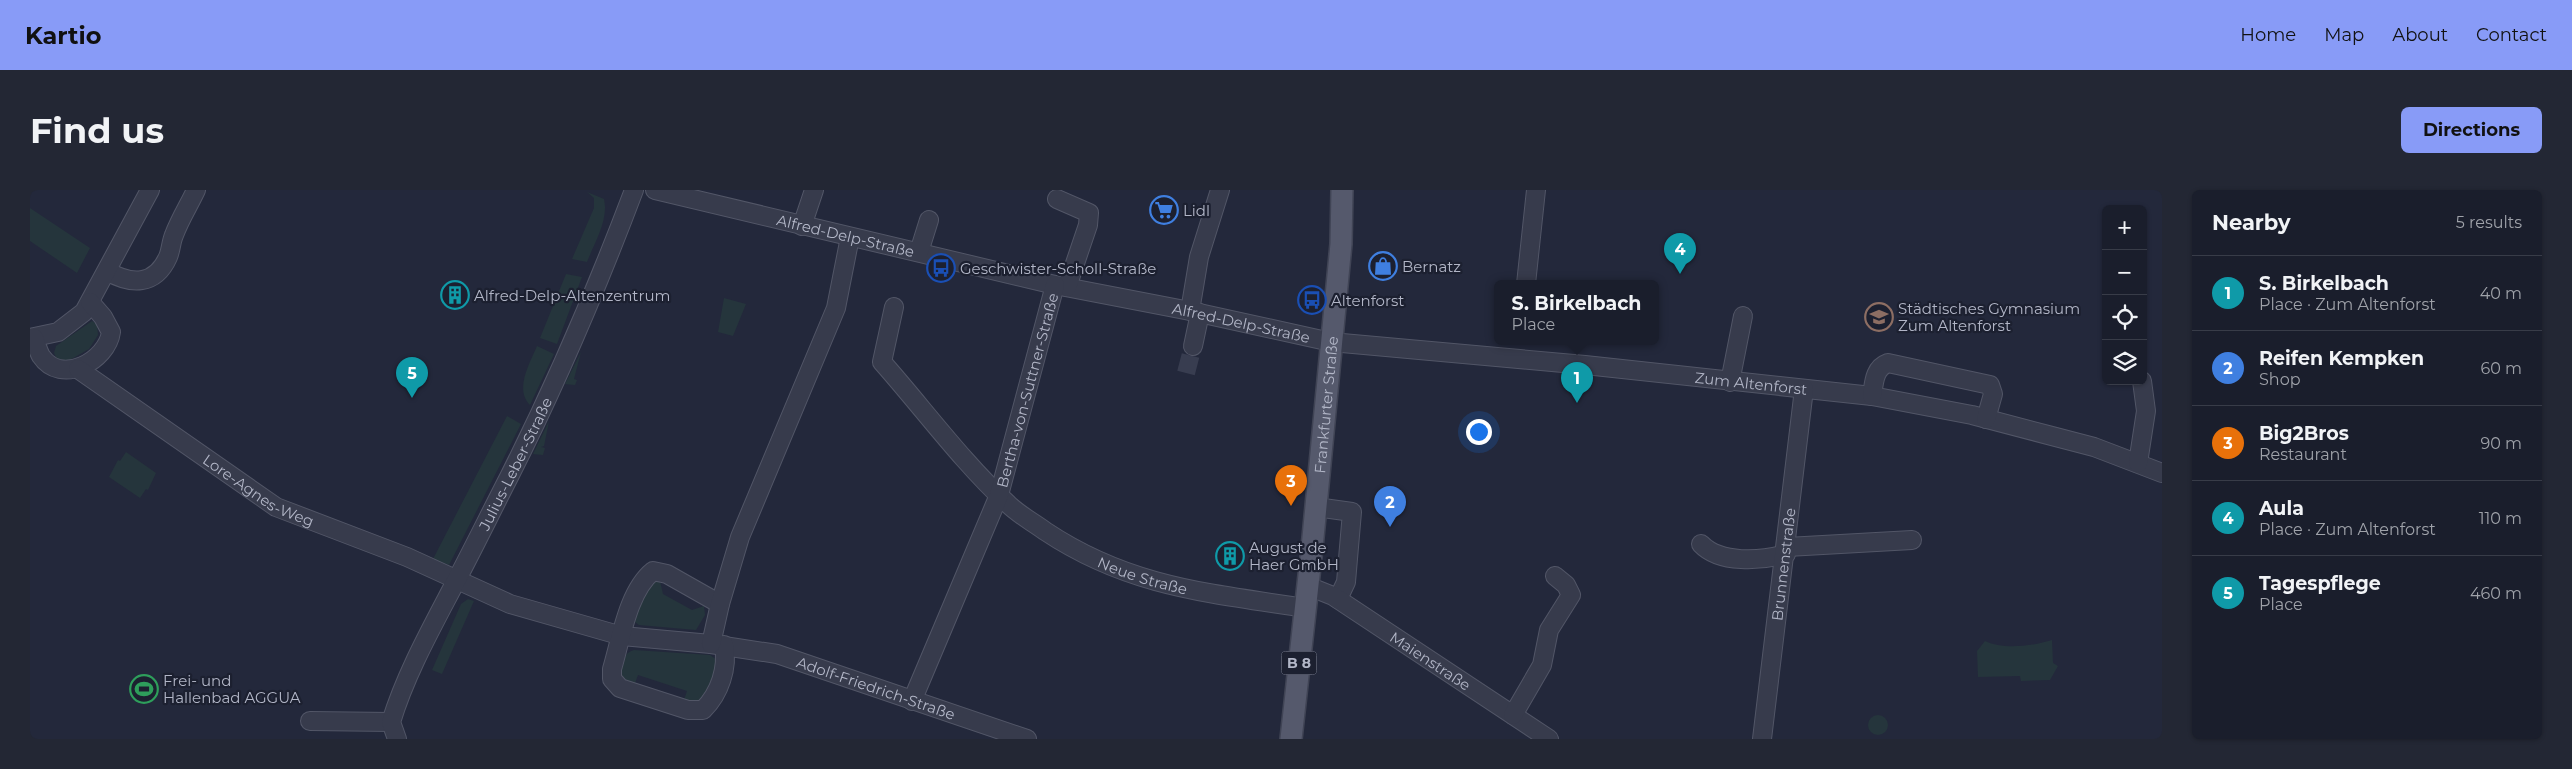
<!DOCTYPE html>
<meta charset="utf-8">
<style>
body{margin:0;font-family:Montserrat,sans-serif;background:#232734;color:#f1f3f6}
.controls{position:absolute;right:15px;top:15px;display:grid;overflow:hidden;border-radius:8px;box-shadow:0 1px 4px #0004}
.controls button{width:45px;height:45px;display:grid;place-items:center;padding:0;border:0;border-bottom:1px solid #383c48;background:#1a1e2c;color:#f1f3f6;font:25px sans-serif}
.you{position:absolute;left:1448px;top:241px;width:18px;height:18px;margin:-12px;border:4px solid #fff;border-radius:50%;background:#1a73e8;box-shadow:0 0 0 8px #1a73e833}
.badge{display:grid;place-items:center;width:32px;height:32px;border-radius:50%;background:#889bf7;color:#fff;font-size:16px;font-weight:700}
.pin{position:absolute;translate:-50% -41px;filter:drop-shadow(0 1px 2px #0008)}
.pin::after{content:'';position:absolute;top:26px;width:18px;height:15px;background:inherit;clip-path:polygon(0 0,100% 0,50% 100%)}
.popup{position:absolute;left:1464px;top:90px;width:165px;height:65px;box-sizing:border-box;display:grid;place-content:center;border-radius:8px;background:#1a1e2c;filter:drop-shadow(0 1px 4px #0005);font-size:16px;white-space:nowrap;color:#9fa2a9}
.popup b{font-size:19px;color:#f1f3f6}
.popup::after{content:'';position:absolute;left:50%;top:100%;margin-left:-10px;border:10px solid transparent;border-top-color:#1a1e2c}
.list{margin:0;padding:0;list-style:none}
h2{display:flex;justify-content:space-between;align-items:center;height:65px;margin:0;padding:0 20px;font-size:21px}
h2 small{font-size:16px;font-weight:400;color:#9fa2a9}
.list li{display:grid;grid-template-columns:32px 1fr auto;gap:15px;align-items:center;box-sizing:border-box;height:75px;padding:0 20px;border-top:1px solid #383c48}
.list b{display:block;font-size:19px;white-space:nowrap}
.list p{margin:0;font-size:16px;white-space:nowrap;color:#9fa2a9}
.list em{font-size:16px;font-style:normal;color:#9fa2a9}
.icon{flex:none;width:28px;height:28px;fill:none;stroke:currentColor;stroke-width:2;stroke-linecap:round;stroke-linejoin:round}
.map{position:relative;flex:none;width:2132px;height:549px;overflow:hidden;border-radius:8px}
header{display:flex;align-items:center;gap:30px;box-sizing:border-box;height:70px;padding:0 25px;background:#889bf7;color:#111}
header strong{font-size:24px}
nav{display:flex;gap:28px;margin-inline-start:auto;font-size:18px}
.intro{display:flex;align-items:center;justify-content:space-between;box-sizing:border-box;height:120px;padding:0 30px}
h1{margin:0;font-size:35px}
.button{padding:12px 22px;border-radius:8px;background:#889bf7;color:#111;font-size:18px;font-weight:700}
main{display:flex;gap:30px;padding:0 30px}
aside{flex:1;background:#1a1e2c;border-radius:8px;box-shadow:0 1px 4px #0004}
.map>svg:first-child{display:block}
</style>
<header>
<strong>Kartio</strong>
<nav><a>Home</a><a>Map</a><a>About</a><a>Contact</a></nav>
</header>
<div class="intro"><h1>Find us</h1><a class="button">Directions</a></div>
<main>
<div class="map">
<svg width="2132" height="549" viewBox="0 0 2132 549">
<rect width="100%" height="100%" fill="#23283b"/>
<path fill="#25353c" d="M557 2 574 9C579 30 564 54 557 72L542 69 564 18V8Z
M0 18 60 58 47 83 0 51Z
M536 84 552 87 527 154 510 148Z
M694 108 716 114 703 146 688 142Z
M62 131 67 134 68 145 59 159 38 171 27 169 24 163 26 156Z
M507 156 524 164 500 215C484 199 500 173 507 156Z
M551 162 544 189 547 190 545 195 535 194Z
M477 226 491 234 419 375 403 369Z
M519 231 514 256 511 257 515 258 513 265 503 264Z
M96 262 126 283 118 300 116 299 110 308 79 287 88 270 90 271Z
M626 390 630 391 633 404 662 420 674 416 675 425 666 440 609 435 605 432C606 415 614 402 626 390Z
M438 409 444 411 412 484 402 480 431 414Z
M2022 450 2023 473 2028 476 2020 490 1991 491 1990 486 1948 487 1947 461 1955 451C1973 460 2003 456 2022 450Z
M604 460 680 465 687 470 688 484 669 513H653L657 501 608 485 604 496 592 488C591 477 592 463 604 460Z
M1838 535a10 10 0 1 1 20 0a10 10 0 1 1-20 0Z"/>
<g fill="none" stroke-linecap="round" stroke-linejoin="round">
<path stroke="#383d50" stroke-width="18" stroke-dasharray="18 9" stroke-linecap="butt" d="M1156 183 1163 156"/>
<defs>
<g id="minor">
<path id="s1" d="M625 0 1025 95 1160 121 1301 152 1555 175 1842 206 1942 225 2018 245 2064 257 2132 283"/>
<path d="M1027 9 1059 23 1058 35 1037 97"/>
<path d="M772 36 784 0"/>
<path d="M889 62 899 30"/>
<path d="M77 81C101 95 125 96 138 67 141 60 141 52 144 45 150 29 159 15 166 0"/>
<path d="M1496 94 1506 0"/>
<path id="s2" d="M864 117 852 172C892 217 934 274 978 314 989 325 1003 332 1015 341 1099 397 1178 403 1275 418"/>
<path d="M1160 121 1169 67 1190 0"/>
<path d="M0 148 28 142 54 122 120 0"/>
<path d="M4 148C6 153 8 161 11 166 31 196 77 171 81 142L73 127 60 112"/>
<path d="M1163 156 1170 123"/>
<path id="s3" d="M48 179 246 317 377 367 480 414 592 446 681 454 747 464 997 549"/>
<path d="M1700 192 1713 126"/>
<path d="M1842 206C1844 193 1844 178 1858 173L1960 195 1963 204 1956 229"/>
<path d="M2108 273 2116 221 2112 191"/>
<path d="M1286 317 1322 322 1316 392 1308 409"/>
<path d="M1671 354C1690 374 1731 371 1756 364"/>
<path d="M1757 357 1882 350"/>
<path id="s4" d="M1278 396 1303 406 1519 549"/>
<path d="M690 414 637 384 623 381C598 401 591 449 582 479V489L590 498 658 520H673C690 503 698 478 694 455"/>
<path d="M681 454 690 414 710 347 806 118 820 47"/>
<path id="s5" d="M882 511 969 305 1025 95"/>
<path d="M1483 525 1512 475 1519 440 1541 405 1536 395 1525 386"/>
<path d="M280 531 361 532"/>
<path id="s6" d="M367 549 361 532C376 483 402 437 426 391 444 357 461 322 479 287 526 194 567 98 604 0"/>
<path id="s7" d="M1732 549 1774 199"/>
</g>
<g id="major">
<path id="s8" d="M1261 549 1282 358 1311 54 1312 0"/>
</g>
</defs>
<use href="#minor" stroke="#525667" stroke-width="20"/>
<use href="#major" stroke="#404455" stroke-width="24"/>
<use href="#minor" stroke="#373b4c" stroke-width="18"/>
<use href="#major" stroke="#55596c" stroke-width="21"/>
</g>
<defs>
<symbol id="supermarket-ring" viewBox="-11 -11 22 22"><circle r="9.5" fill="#1c2030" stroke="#3f7fe0" stroke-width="1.5"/><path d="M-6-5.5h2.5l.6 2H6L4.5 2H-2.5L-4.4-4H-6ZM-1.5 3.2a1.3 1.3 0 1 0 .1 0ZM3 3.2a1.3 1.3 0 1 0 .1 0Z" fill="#3f7fe0"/></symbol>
<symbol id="shop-ring" viewBox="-11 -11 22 22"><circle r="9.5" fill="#1c2030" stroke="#3f7fe0" stroke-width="1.5"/><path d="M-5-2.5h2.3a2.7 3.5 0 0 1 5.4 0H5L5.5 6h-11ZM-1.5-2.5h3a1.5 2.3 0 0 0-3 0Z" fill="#3f7fe0"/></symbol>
<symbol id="bus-ring" viewBox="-11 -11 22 22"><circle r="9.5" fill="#1c2030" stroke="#1a4fb4" stroke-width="1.5"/><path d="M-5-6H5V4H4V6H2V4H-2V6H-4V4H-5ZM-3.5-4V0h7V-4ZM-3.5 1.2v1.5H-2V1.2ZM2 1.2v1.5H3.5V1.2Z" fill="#1a4fb4"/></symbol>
<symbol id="building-ring" viewBox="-11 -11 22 22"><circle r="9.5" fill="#1c2030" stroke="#0f9aa8" stroke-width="1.5"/><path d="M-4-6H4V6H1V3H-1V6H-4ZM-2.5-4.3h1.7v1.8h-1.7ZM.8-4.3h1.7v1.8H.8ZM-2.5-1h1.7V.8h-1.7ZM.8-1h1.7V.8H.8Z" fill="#0f9aa8"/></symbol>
<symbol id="school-ring" viewBox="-11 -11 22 22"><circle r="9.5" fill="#1c2030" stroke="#8d6e63" stroke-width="1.5"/><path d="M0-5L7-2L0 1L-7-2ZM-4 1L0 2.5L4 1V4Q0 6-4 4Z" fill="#8d6e63"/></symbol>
<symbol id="stadium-ring" viewBox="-11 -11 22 22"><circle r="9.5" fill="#1c2030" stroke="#2e9e5b" stroke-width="1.5"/><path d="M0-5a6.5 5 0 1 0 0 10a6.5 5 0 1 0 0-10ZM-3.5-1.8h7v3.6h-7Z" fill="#2e9e5b"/></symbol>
</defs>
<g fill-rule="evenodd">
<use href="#supermarket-ring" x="1118" y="4" width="32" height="32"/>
<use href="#shop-ring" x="1337" y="60" width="32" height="32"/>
<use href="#bus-ring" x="895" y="62" width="32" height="32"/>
<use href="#building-ring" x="409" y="89" width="32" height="32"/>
<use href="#bus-ring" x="1266" y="94" width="32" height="32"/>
<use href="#school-ring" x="1833" y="111" width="32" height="32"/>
<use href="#building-ring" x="1184" y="350" width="32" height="32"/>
<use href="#stadium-ring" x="98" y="483" width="32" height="32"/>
</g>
<g text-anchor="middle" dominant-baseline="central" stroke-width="4.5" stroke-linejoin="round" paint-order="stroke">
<rect fill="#1c2030" stroke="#85899a" stroke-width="1" x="1251.5" y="461.5" width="35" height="23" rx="4"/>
<g font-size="14" font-weight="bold" fill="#b2b6c7">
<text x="1269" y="473">B 8</text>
</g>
<g font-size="15" fill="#b2b6c7" stroke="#1c2030" text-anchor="start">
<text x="1153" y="20">Lidl</text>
<text x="1372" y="76">Bernatz</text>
<text x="930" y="78">Geschwister-Scholl-Straße</text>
<text x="444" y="105">Alfred-Delp-Altenzentrum</text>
<text x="1301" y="110">Altenforst</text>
<text x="1868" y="118">Städtisches Gymnasium<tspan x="1868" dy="17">Zum Altenforst</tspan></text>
<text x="1219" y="357">August de<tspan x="1219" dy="17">Haer GmbH</tspan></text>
<text x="133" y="490">Frei- und<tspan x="133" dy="17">Hallenbad AGGUA</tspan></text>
</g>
<g font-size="15" fill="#b2b6c7" stroke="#1c2030">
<text stroke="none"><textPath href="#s1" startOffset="196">Alfred-Delp-Straße</textPath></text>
<text stroke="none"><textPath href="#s1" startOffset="601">Alfred-Delp-Straße</textPath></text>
<text stroke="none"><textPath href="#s1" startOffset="1115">Zum Altenforst</textPath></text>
<text stroke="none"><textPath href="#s5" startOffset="332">Bertha-von-Suttner-Straße</textPath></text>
<text stroke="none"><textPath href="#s8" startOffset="336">Frankfurter Straße</textPath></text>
<text stroke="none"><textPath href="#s6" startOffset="305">Julius-Leber-Straße</textPath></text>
<text stroke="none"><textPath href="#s3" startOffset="218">Lore-Agnes-Weg</textPath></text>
<text stroke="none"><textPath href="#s7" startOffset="176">Brunnenstraße</textPath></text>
<text stroke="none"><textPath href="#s2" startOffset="400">Neue Straße</textPath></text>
<text stroke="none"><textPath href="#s4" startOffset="144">Maienstraße</textPath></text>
<text stroke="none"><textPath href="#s3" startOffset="872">Adolf-Friedrich-Straße</textPath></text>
</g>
</g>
</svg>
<div class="controls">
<button>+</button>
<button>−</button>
<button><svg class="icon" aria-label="locate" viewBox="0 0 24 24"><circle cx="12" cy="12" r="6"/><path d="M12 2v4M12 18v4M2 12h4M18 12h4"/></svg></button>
<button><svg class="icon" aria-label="layers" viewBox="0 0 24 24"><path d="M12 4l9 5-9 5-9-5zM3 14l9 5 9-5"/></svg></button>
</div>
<div class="you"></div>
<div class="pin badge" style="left:1547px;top:213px;background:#0f9aa8">1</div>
<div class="popup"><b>S. Birkelbach</b>Place</div>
<div class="pin badge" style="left:1360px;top:337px;background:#3f7fe0">2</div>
<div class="pin badge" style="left:1261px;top:316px;background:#e8710a">3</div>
<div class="pin badge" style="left:1650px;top:84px;background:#0f9aa8">4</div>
<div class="pin badge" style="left:382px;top:208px;background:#0f9aa8">5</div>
</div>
<aside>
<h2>Nearby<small>5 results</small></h2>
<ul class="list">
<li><span class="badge" style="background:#0f9aa8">1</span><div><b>S. Birkelbach</b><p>Place · Zum Altenforst</p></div><em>40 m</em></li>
<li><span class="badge" style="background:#3f7fe0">2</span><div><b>Reifen Kempken</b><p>Shop</p></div><em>60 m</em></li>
<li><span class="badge" style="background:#e8710a">3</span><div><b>Big2Bros</b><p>Restaurant</p></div><em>90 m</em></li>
<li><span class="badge" style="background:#0f9aa8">4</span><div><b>Aula</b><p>Place · Zum Altenforst</p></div><em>110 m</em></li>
<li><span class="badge" style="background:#0f9aa8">5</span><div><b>Tagespflege</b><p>Place</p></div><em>460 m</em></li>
</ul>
</aside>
</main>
